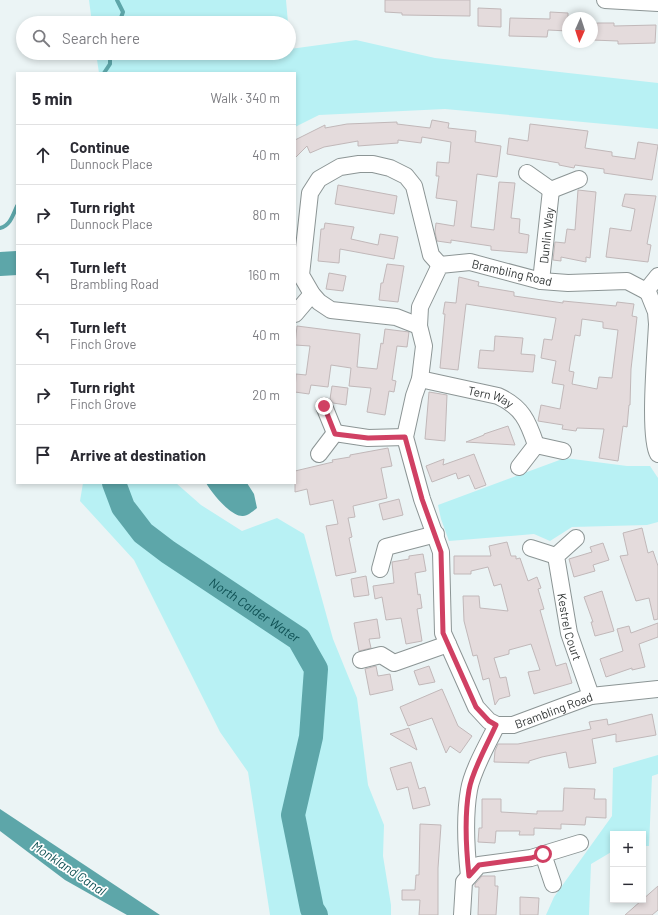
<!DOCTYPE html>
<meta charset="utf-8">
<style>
body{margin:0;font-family:Barlow,sans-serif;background:#f7f7f7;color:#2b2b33}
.controls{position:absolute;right:12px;bottom:12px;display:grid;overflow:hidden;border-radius:0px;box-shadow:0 2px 6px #0003}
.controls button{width:36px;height:36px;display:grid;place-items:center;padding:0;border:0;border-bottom:1px solid #e1e1e2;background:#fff;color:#2b2b33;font:20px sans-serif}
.compass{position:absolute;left:562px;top:12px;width:36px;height:36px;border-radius:50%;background:#fff;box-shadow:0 2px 6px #0003;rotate:183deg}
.stop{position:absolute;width:12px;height:12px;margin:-9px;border:3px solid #d04063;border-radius:50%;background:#fff}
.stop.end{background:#d04063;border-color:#fff;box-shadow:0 1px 4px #0008}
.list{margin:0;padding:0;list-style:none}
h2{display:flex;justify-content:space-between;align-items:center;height:52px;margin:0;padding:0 16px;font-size:17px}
h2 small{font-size:13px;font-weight:400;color:#7c7c81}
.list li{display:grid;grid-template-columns:26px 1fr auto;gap:12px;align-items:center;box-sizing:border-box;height:60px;padding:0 16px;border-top:1px solid #e1e1e2}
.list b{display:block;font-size:15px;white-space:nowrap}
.list p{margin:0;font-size:13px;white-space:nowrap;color:#7c7c81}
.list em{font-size:13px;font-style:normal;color:#7c7c81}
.icon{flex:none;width:22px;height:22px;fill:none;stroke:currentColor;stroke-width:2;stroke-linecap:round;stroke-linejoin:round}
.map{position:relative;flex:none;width:658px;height:915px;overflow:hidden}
.search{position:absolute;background:#fff;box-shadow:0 2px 6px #0003;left:16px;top:16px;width:280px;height:44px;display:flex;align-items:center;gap:10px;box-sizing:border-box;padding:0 14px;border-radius:22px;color:#7c7c81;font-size:15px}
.panel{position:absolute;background:#fff;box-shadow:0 2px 6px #0003;left:16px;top:72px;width:280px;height:412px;border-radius:0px}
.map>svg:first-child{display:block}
</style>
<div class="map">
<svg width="658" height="915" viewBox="0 0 658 915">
<rect width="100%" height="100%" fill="#ebf4f5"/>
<path fill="#b8f1f4" d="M89 0H286L288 23H92Z
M289 36 290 49 356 40 435 58 658 83V129L445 109 319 115 295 127V73H99L96 53H289Z
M565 458 627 466H650L658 478V522L647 525 572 527 550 541 534 534 449 541 441 519 438 505Z
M83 483H176L201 505 242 531 277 518 304 534 333 639 357 698 368 785 384 825 383 856 391 905V915H270L248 772 220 732 134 560 80 501Z
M658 755V774L652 776 649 846H643V834H613V851L591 864 589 915H546L554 897 612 816 613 768Z"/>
<path fill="#5da6a9" d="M206 483H247L254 494 257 508C253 511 248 516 243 516 231 517 212 493 206 483Z
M0 809 160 915H127L65 880 0 831Z"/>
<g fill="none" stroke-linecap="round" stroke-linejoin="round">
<path stroke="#5da6a9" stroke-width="4" d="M117 0 123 12 119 23
M104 73 110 64V53
M0 228C10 226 13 215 17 206"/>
<g stroke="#5da6a9" stroke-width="24">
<path d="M0 264 17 263"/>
<path id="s1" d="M114 483 123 507 143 533 168 552 299 639 316 669 311 737 293 815 312 909 316 915"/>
</g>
</g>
<path fill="#e4dbdc" stroke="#c1b8b9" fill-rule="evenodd" d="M385 0H470V16L402 15V13L385 12Z
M478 8 501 9V27L478 26Z
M550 12 568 13V31L548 30 547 37 509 36 510 18 550 19Z
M598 23H614V26L656 25 655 43 618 44V41L592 40V24Z
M432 120 449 123 448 128 476 131 475 142 501 146 497 177 477 174 471 227 494 230 499 182 515 183 511 218 520 219 519 233 529 235 527 253 491 250V246L451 240V243L437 241 435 232 436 223 454 226 457 201 436 198 439 176H436L437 162 449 163 451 142 422 137 421 143 398 140V143L358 146V141L324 147 310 153 307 146 295 158V140L325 125V128L347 124 397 122V124L430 128Z
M530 124 588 131 585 148 612 152V156L635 159 638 142 658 145 652 180 604 173V169L575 165 574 168 559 165V163L507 154 509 138 528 141Z
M338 185 397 196 394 214 335 204Z
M578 190 596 192 590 258 586 257V262L561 257V261L553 260 555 242 565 243 567 229 575 230Z
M625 194 656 196 647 244 651 245 648 262 606 257 610 228 631 231 635 209 622 206Z
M325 223 354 227 351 239 378 245 380 234 398 237 394 259 340 249 339 263 318 261 321 229H324Z
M387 264 404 266 398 302 379 300 381 283H383Z
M329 273 346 276 343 291 326 289Z
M459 277 479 282 478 286 514 292V296L563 303V301L616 306 617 302 634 304 632 316 637 317 631 369 630 405H629L627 427 623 426 618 461 599 458 604 429 577 428 576 431 562 429 563 425 538 421 541 405 560 409 564 385 552 383 556 361 541 358 544 339 552 340 556 318 466 304 458 370 440 368 445 314H443L445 302 456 303ZM582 319 603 322V328L618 330 612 378 599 377 597 389 572 384 574 372 569 371 575 335 580 336Z
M297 326 360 334 357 367 377 369 381 343 383 344 385 329 409 332 407 347 397 346 392 380 396 381 394 392 389 391 385 415 367 412 371 388 349 386 351 368 331 365 328 387 311 385 309 394 295 392 296 374 306 375 310 346 295 345Z
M495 336 523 338 521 354 535 355 533 372 478 368 480 350 494 351Z
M332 386 348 388 346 405 333 403 330 399Z
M429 392 447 395 445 441 425 439Z
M508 426 515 445 466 442 484 435V434Z
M388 448 392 466 381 468 387 498 353 506 355 517 348 518 352 537 349 538 356 572 336 576 326 526 338 524 333 500 310 505 307 489 295 492V471L333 462 332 460 350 457V455Z
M474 454 486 485 475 489 469 475 458 479 456 473 432 482 426 466 444 459 443 465Z
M399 499 403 515 383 520 379 504Z
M642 528 648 553 653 551 658 566V619L654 620 649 598 636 601 620 556 628 555 623 533Z
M507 542 511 556H516V559L520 558 528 581 537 577 541 588 538 589 544 609 540 610 556 666 566 663 572 683 534 694 528 672 540 670 531 644 509 650V654L494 658 500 678 506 677 510 696 499 699 495 705 489 678 483 680 477 655 473 656 464 621 463 596H479L480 608 508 611 501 584 494 586 488 567 471 571V574H454V556H491L489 546Z
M603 543 609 560 593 565 595 571 574 577 569 559 592 552 590 547Z
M423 554 426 571 415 573 418 595 420 594 422 608 417 609 422 641 406 644 401 618 386 620 382 597 375 599 373 586 394 583 392 562 409 559V556Z
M366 576 369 595 354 597 351 579Z
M602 591 614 631 595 636 591 622H593L584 597Z
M377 619 380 638 369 639 371 648 359 651 354 623Z
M658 623V637L639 644 645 667 632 670V668L606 677 600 659 623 651 617 629 629 626 631 633Z
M376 666 378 676 390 674 393 690 370 695 365 669Z
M429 666 435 682 419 685 414 671Z
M442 689 458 726 472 736 460 753 450 746 446 753 432 718 408 726 400 707Z
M652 714 656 735 616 742V734L592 739 596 763 569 768 566 752 542 757 529 761V763L494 762 495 751 498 744H518L591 729 589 722 607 719 608 725Z
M409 728 417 750 390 734Z
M411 762 419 789 425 787 430 805 413 809 408 787 397 790 390 768Z
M564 788 595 789 594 799H606V818L586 817 585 825 561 824V829L534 828V835H519L520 831H496L495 843 478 842 479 828H482V799H501V812L537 814V811H563Z
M420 824 441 825 438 868V915H419L420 900H402V890H415L416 875H419Z
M482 876H495V886H498L496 915H478L479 887H475V884Z
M658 886V910L652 915H625Z
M520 897 539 898 538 915H520Z"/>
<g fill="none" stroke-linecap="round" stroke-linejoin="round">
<defs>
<g id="street">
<path d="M605 0 658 3"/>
<path d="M527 173 551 190 579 179"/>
<path id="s2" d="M541 281 551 190"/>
<path d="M646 291 658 276"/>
<path d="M295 314 312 294"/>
<path d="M419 326 396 317 331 310 319 302 312 294 301 275 310 193 319 179 340 167 359 164H373L390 168 406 176 414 186 431 255 440 265"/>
<path id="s3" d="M420 379 498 396C522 407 528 421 536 445"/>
<path d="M324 406 335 433"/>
<path d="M319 454 335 433 368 438 405 437"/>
<path id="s4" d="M658 454C648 437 656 348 657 324L656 312 648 292 627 281 568 283 541 281 470 262 440 265 420 307 419 326 424 346 420 379 414 396 405 437 422 499 441 552 443 633 476 707 489 721 497 725H513L591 696 658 689"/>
<path d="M519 467 536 445 563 451"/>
<path id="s5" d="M576 538 556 556 569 633 591 696"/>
<path d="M531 548 556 556"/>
<path d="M380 569 386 547 436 534"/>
<path d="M361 660 381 655 394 663 448 644"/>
<path d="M543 854 553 884"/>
<path d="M469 876C466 848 464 818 469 790 472 771 488 743 497 725"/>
<path d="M462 915 464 882 479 865 531 858 580 843"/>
</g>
</defs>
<use href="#street" stroke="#8c9595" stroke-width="18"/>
<use href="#street" stroke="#fff" stroke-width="16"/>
</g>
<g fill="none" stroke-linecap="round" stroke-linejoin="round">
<path stroke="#d04063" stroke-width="5" d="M324 406 335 434 368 438 405 437 422 499 441 552 443 633 476 707 489 721 496 725C488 743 472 771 469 790 464 818 466 848 469 876L479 865 531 858 543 854"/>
</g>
<g text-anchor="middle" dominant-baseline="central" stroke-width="3.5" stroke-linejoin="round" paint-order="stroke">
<g font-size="12" fill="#323636" stroke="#fff">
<text stroke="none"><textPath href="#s2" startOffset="46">Dunlin Way</textPath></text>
<text transform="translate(512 272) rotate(13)">Brambling Road</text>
<text stroke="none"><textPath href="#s3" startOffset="73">Tern Way</textPath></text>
<text stroke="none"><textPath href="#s5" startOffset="99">Kestrel Court</textPath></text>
<text stroke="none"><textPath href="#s4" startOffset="927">Brambling Road</textPath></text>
</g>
<g font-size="13" font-style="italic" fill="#0e5053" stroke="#fff">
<text stroke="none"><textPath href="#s1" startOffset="194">North Calder Water</textPath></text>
<text transform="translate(69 868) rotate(34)">Monkland Canal</text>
</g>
</g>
</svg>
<div class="controls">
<button>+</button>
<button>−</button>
</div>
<svg class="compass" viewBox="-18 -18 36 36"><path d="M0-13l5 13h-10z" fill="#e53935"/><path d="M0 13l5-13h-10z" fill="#7c7c81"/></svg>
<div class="stop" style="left:543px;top:854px"></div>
<div class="stop end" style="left:324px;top:406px"></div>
<div class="search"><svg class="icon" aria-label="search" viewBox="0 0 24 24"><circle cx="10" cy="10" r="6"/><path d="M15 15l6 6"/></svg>Search here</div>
<section class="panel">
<h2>5 min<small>Walk · 340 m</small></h2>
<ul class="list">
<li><svg class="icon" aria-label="ahead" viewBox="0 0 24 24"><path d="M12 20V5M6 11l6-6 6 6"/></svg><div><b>Continue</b><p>Dunnock Place</p></div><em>40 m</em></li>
<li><svg class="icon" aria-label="right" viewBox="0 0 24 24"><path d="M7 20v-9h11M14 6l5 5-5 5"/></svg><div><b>Turn right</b><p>Dunnock Place</p></div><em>80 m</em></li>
<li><svg class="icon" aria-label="left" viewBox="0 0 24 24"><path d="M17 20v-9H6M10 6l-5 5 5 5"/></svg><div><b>Turn left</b><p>Brambling Road</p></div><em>160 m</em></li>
<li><svg class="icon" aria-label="left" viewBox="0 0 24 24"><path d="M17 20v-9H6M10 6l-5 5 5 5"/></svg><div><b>Turn left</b><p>Finch Grove</p></div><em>40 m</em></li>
<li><svg class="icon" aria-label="right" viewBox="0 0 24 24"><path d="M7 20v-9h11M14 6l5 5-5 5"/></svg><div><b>Turn right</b><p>Finch Grove</p></div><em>20 m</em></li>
<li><svg class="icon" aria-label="arrive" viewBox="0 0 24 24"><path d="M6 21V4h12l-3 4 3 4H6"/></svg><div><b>Arrive at destination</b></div></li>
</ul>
</section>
</div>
